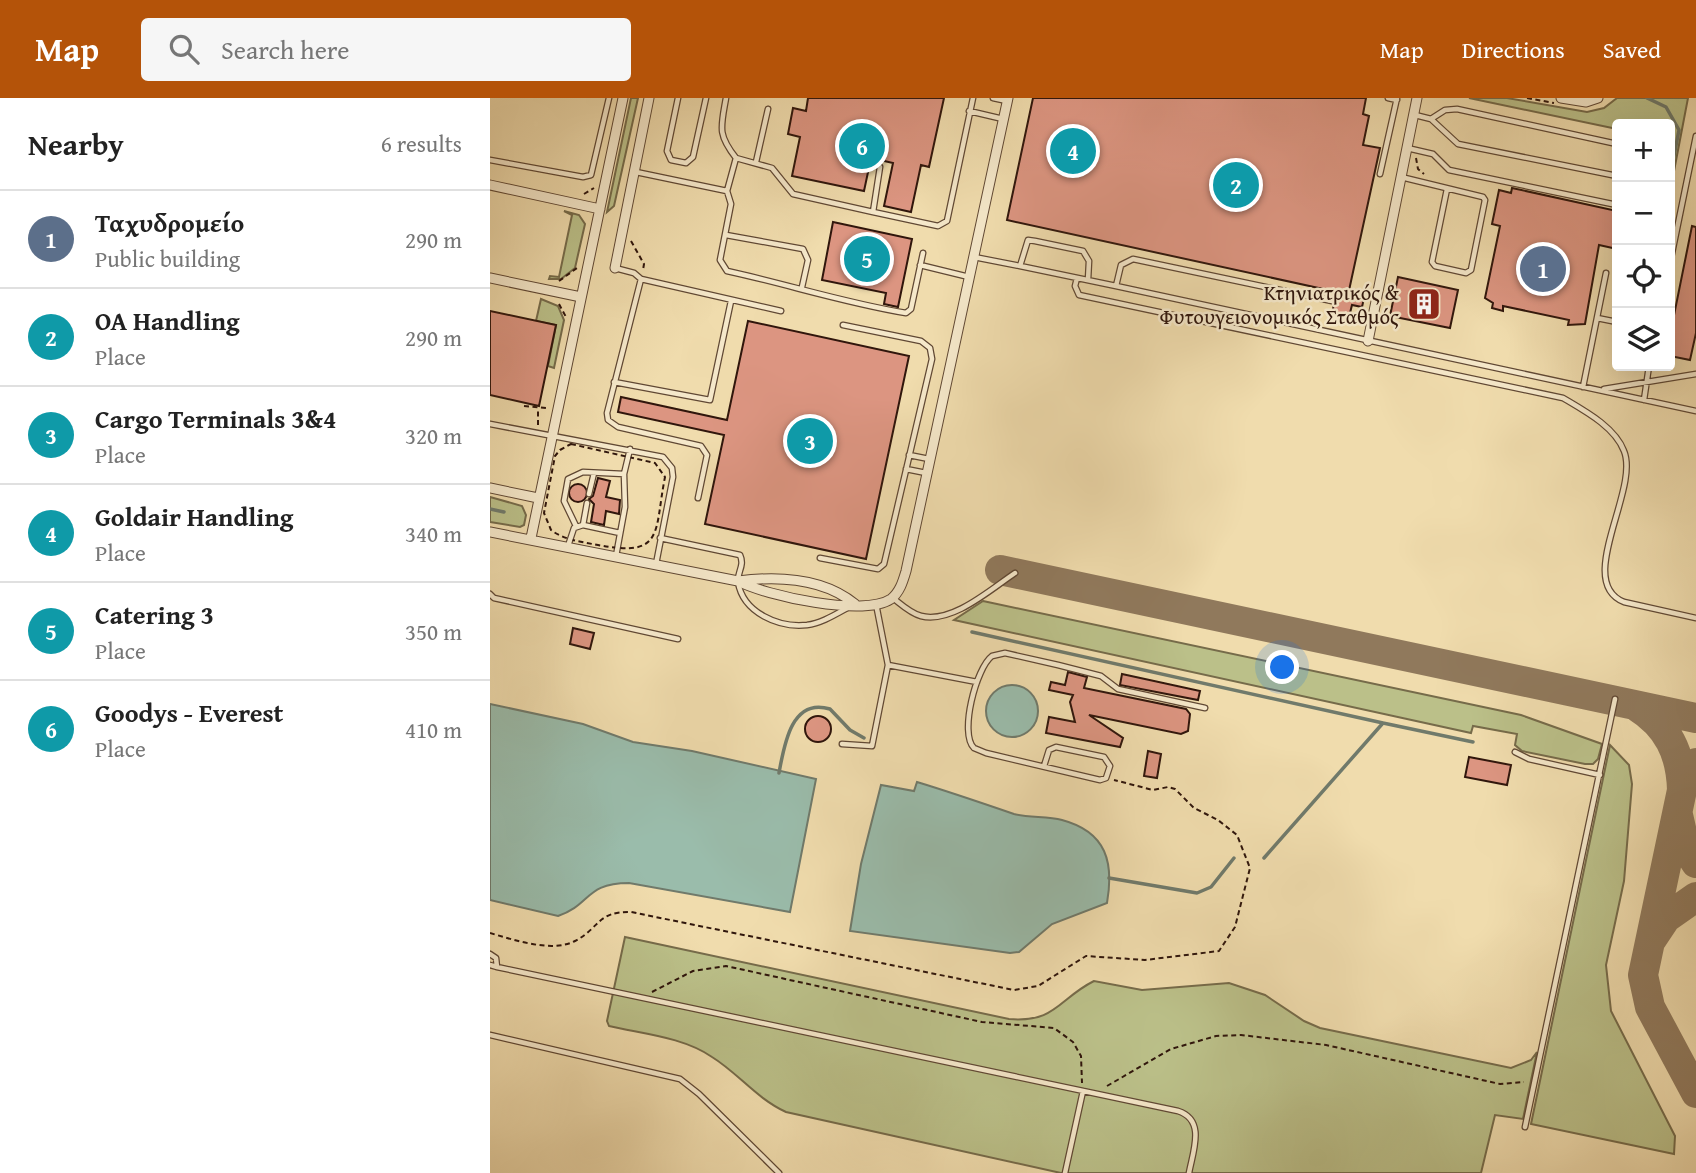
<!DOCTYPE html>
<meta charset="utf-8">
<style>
body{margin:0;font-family:"Gentium Book Plus",serif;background:#f6f6f6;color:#222}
.controls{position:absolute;right:21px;top:21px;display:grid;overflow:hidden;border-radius:7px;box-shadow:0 7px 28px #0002}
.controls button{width:63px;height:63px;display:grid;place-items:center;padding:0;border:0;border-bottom:2px solid #e0e0e0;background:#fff;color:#222;font:35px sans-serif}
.you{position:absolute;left:793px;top:570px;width:24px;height:24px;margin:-18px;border:5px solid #fff;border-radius:50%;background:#1a73e8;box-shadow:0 0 0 10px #1a73e833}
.badge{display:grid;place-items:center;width:46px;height:46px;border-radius:50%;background:#b45309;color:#fff;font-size:23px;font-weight:700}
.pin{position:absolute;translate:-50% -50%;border:4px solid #fff;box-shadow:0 2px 7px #0006}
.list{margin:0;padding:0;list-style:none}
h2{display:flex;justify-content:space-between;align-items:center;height:91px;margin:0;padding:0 28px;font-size:30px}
h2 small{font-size:23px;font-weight:400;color:#767676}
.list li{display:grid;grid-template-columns:46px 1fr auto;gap:21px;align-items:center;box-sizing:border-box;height:98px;padding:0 28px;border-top:2px solid #e0e0e0}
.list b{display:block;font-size:26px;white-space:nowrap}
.list p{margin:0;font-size:23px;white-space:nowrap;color:#767676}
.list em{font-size:23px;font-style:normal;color:#767676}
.icon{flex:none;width:38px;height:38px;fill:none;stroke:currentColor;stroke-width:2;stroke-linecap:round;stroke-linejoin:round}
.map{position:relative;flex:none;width:1206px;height:1075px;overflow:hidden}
header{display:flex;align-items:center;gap:42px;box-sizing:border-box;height:98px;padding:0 35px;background:#b45309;color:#fff}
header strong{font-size:33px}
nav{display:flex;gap:38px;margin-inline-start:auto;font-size:24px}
.search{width:490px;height:63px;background:#f6f6f6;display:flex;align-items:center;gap:18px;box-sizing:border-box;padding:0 24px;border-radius:7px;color:#767676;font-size:26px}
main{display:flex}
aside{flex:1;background:#fff}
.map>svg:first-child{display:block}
</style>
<header>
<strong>Map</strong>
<div class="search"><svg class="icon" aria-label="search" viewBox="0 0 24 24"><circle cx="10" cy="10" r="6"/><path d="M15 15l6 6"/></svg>Search here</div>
<nav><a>Map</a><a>Directions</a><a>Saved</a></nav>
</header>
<main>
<aside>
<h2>Nearby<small>6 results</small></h2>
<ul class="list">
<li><span class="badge" style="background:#5c6f8a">1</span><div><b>Ταχυδρομείο</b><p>Public building</p></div><em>290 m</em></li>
<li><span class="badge" style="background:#0f9aa8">2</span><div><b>OA Handling</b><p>Place</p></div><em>290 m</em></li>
<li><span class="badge" style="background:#0f9aa8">3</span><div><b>Cargo Terminals 3&amp;4</b><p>Place</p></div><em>320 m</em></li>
<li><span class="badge" style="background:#0f9aa8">4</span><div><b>Goldair Handling</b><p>Place</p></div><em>340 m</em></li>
<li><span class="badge" style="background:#0f9aa8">5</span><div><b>Catering 3</b><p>Place</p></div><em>350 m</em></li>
<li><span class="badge" style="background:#0f9aa8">6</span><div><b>Goodys - Everest</b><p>Place</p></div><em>410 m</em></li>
</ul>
</aside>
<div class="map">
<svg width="1206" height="1075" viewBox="0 0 1206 1075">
<rect width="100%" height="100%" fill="#f0dcad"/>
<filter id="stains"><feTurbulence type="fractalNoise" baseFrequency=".00286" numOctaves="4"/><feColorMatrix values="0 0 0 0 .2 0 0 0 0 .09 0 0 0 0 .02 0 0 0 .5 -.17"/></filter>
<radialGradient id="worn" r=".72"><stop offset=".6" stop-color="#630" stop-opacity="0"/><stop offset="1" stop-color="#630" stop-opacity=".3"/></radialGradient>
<path fill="#bbc089" stroke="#766b4a" stroke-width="2" d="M141 0H148L124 108 117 114Z
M979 0H1017L1097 14 1114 10 1127 0H1198L1180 94V26H1127V31Z
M74 113 89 117 95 126 85 170 71 181H59L60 178 69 179 82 117Z
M51 201 68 208 74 222 64 270 58 268 66 227 46 223Z
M0 399 32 408 36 417 34 427 30 429 0 424Z
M493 503 1031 617 1112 646 1108 661 1103 666H1095L1032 653 1025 647 1027 636 983 628 981 635 464 522Z
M1120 647 1139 667 1142 686 1134 783 1116 867 1121 913 1185 1038 1184 1056 1041 1026Z
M135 839 519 921C566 925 568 901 604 883L652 892 739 885 775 897 814 923 830 930 1021 970 1041 962 1047 954 1033 1021 1005 1017 991 1075H571L296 1014C267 1001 248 975 222 959 193 939 153 936 119 928L117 923Z"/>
<path fill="#9abcab" stroke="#707a6b" stroke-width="2" d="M496 613a26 26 0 1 1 52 0a26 26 0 1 1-52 0Z
M0 606 93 626 143 644 202 653 326 681 300 814 139 785C95 785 101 807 68 818L0 802Z
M427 684C460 694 492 705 524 716 540 720 557 718 572 722 617 734 624 765 617 805L562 826 529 854 520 855 360 833 371 766 391 687 424 693Z"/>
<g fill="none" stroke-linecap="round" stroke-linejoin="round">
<path stroke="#707a6b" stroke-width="3.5" d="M1157 0 1176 9 1189 32 1180 78
M0 411 14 414
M482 534 893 625
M289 675C294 648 301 599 340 611L360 632 374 640
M774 760 893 625 983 644
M619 780 707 795 721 789 744 760"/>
<path stroke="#90795c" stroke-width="30" d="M510 472 1206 620
M1146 608C1178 628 1191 655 1192 692
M1206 665 1192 692 1153 877 1160 909 1206 995
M1188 717 1195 748 1206 765
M1162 841 1176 820 1206 799"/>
</g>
<path fill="#dc9581" stroke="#30160c" stroke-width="2" d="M318 0H454L439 69 431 67 421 114 394 108 403 65 381 60 374 93 302 78 310 39 298 36 303 10 316 13Z
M543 0H876L873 16 879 18 873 47 890 50 858 197 874 200 872 209 862 207 859 219 842 215 847 194 517 122Z
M1022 90 1127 113V151L1109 147 1095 226 1078 227 1079 222 1013 208V213L1002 210 1003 205 995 200 1010 128 1002 126 1009 92 1021 95Z
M343 124 422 141 408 209 394 206 396 195 332 182Z
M1202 128 1206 129V235L1200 262 1180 258V237Z
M908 179 968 192 960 230 900 218Z
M0 213 66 227 49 308 0 297Z
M258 223 419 258 376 461 215 426 234 337 128 314 131 299 237 322Z
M108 380 120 383 116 399 130 402 129 416 116 413 114 427 101 424 104 406 99 401 103 398Z
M79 395a9 9 0 1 1 18 0a9 9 0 1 1-18 0Z
M83 530 104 535 100 551 80 546Z
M578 574 597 579 594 590 696 611 700 616 698 633 691 636 599 617 633 640 630 649 556 635 559 619 585 624 580 604 583 597 559 592 561 584 575 587Z
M632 576 710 593 708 602 630 587Z
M315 631a13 13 0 1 1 26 0a13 13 0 1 1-26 0Z
M658 653 671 656 667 680 654 678Z
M979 659 1021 667 1017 687 975 679Z"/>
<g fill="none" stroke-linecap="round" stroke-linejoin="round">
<defs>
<path id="lane" d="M188 0 177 53 181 62 196 65 203 59 216 0
M236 0C231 29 227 36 246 60L237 93 241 106 230 162 237 173C297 186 355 205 416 215L421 211 433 155
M503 0 517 3
M898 0 907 2
M479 13 513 21
M925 17 941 21 968 46 1127 78
M941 21 955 12 967 11 1127 46
M917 50 943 56 959 72 1127 107
M246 60 282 70 303 96 383 114 390 69
M0 62 93 79 101 77 119 0
M266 64 278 11
M146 74 237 93
M890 76 907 0
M911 79 993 99 995 102 981 172 976 175 945 168 942 164 957 91
M383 114 448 128 457 123 483 0
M236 137 313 151 318 162 312 189
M484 159 530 168 538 142 545 143 593 153 599 163 598 182
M1180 165 1206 38
M430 167 479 179
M530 168 626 188 631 167 643 161 842 203
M125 170 144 175 151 181 291 213
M587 180 585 188 589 197 1073 300C1095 313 1125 329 1134 353 1150 392 1084 484 1134 504L1206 520
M151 181 117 315 118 322 128 329 211 348 217 357 208 400
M626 188 1206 313
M1107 220 1127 224
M124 284 220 302 241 203
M1093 289 1116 175
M1114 291 1206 276
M1154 302 1159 268
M0 326 173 359 182 370 183 379 166 466
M419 357 439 361
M416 371 436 375
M99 396 104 375
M93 427 130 435
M86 428 74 403 78 381 93 374 134 376
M170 440 250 457C255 468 247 474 248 484 253 515 289 530 317 527 332 525 346 516 359 509
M78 448 84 430 93 427 97 405
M126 458 135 409 134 376 140 351
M330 460 388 471 394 466 442 261 440 250 431 243 353 227
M0 496 4 500 188 541
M403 500C412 507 420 515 431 518 462 526 501 491 525 475
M386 506 398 567
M352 646 382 648 398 567 487 584
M1025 654 1039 661 1110 677
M554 668 559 652 566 649 614 659 620 668 616 680 610 682 496 655 484 650C469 636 486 570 502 558L515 555 568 567 611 578 628 591 715 610
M0 856 6 860 7 869 688 1013C716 1022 703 1053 699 1075
M0 867 7 869
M0 937 190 981 209 996 289 1075
M1035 1029 1125 601
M575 1075 593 993"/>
<path id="street" d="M1071 0 1096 4 1108 0
M0 87 110 111
M125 170 159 0
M0 180 91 199
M878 243 927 0
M0 390 48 400
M0 434 248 483C276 498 374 519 401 501 410 494 413 483 416 473L518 0
M41 440 133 0
M248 483C287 478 333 480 365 506"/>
</defs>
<use href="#lane" stroke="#604834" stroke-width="7"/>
<use href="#street" stroke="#604834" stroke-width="11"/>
<path stroke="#30160c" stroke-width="2" stroke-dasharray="5 3.5" stroke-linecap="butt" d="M1037 0 1064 5
M926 60 928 71 934 76
M94 96 104 90
M141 143 154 166 153 172
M69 183 87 170
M69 206 76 219
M34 308 57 310
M48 327V312
M81 346 165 365 175 379C164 434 175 460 108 447 92 444 74 442 61 432L54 415 65 358 70 352Z
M0 835C24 842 62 855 85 843 110 830 107 813 141 814L524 892 548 888 596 858 655 862 729 853 745 829 760 770 747 737 728 722 704 710 685 691 678 689 663 692 624 682
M162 894 203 873 236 868 492 924 564 930 583 944 591 958 592 985
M617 988 681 951 726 938 751 937 836 947 1010 986 1034 984"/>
<use href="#lane" stroke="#f5e8ca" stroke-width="4.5"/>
<use href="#street" stroke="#f5e8ca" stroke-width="9"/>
</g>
<defs>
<symbol id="building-square" viewBox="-11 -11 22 22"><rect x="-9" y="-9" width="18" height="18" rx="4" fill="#8f2418" stroke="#f5e8ca"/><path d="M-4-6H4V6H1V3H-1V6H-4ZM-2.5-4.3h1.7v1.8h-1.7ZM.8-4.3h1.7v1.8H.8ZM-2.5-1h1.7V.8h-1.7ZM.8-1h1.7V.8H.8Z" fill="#fff"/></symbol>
</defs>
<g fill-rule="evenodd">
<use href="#building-square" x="915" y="187" width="38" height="38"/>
</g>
<g text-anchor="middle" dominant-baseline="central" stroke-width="5" stroke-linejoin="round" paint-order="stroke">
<g font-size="21" fill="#30160c" stroke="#f5e8ca" text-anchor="end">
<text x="909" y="194">Κτηνιατρικός &amp;<tspan x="909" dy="24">Φυτουγειονομικός Σταθμός</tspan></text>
</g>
</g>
<rect width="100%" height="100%" filter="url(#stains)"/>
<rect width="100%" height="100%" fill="url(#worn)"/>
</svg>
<div class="controls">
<button>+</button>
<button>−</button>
<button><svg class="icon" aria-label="locate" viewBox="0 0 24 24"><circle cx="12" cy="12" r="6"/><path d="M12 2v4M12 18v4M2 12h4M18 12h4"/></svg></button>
<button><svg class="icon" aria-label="layers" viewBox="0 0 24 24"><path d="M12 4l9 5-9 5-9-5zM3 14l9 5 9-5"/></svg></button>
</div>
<div class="you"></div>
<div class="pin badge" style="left:1053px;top:171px;background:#5c6f8a">1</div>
<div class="pin badge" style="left:746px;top:87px;background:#0f9aa8">2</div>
<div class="pin badge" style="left:320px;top:343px;background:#0f9aa8">3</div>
<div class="pin badge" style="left:583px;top:53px;background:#0f9aa8">4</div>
<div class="pin badge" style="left:377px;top:161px;background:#0f9aa8">5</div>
<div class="pin badge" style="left:372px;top:48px;background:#0f9aa8">6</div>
</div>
</main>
